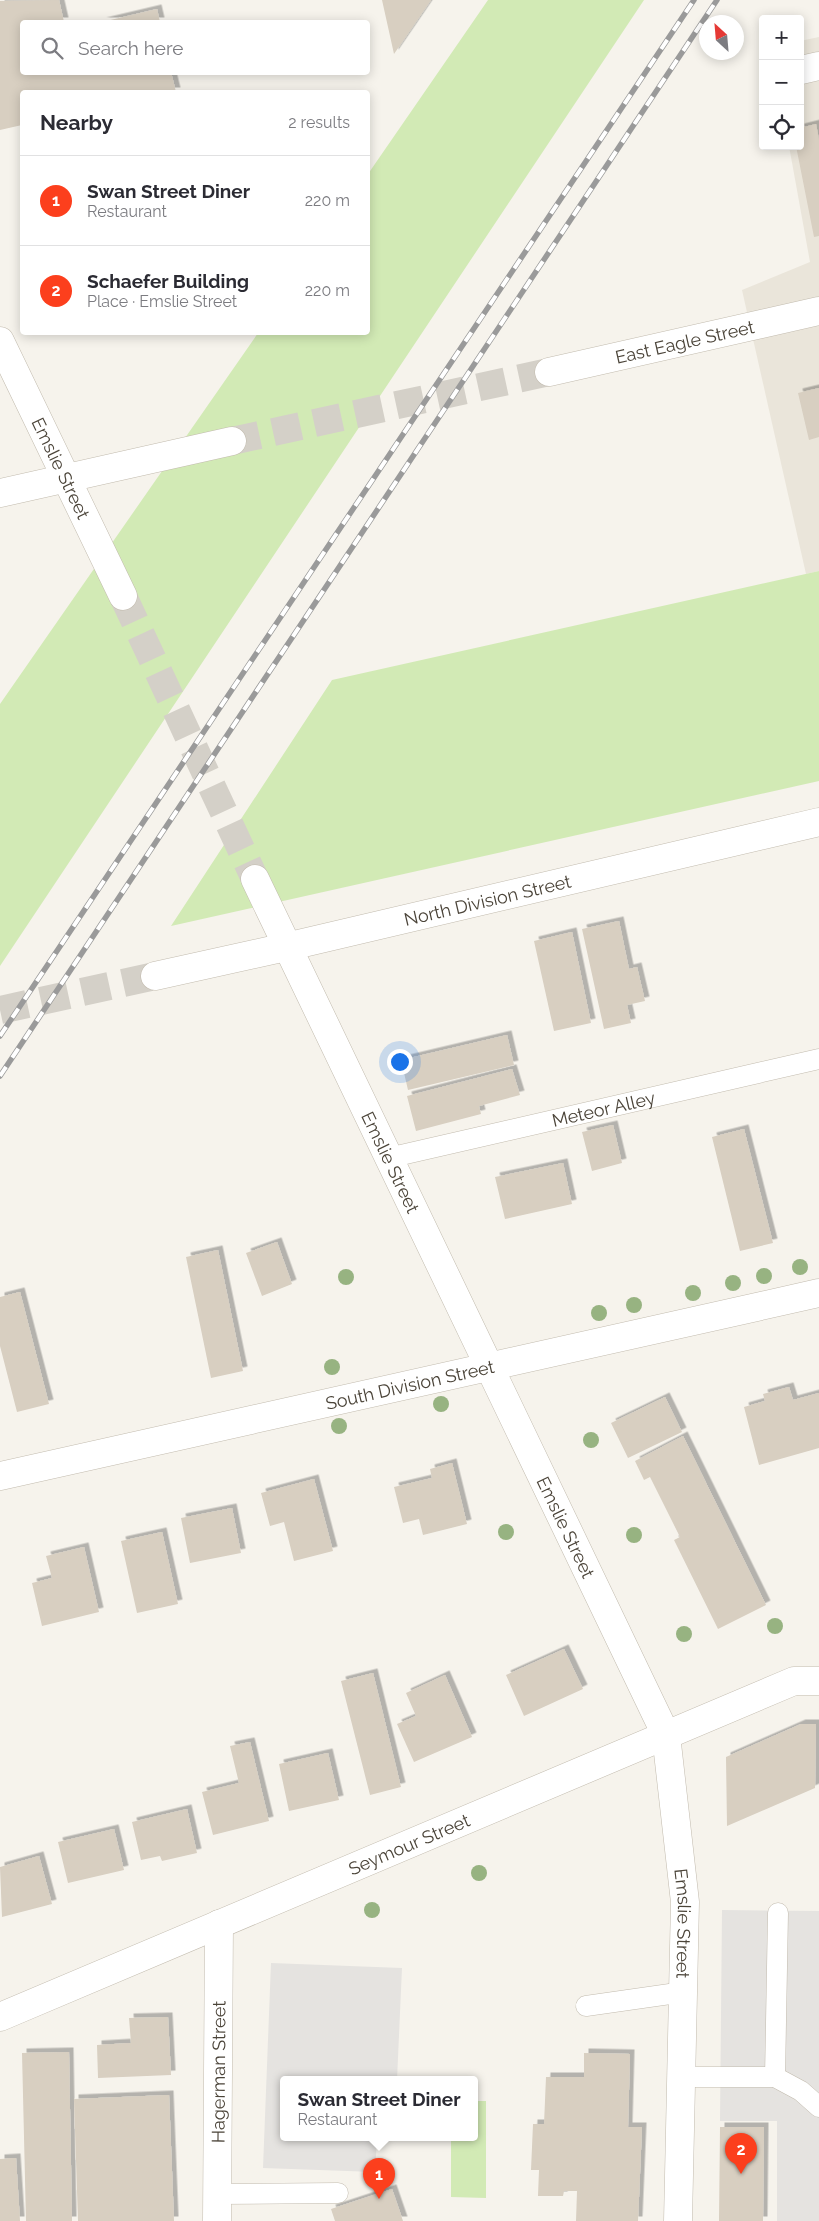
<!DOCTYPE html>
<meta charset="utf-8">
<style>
body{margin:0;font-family:Raleway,sans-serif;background:#f2f2f3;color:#2b2b33}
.controls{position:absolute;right:15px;top:15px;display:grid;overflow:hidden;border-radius:5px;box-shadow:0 2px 12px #0003}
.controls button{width:45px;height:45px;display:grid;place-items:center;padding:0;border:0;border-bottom:1px solid #e1e1e2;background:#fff;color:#2b2b33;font:25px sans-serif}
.compass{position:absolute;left:699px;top:15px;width:45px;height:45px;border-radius:50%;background:#fff;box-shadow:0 2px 12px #0003;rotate:334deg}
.you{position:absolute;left:399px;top:1061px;width:18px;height:18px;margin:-12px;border:4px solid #fff;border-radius:50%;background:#1a73e8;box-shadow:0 0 0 8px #1a73e833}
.badge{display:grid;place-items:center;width:32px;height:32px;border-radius:50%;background:#fc3f1d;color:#fff;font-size:16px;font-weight:700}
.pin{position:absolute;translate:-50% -41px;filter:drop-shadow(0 1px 2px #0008)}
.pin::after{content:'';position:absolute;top:26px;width:18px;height:15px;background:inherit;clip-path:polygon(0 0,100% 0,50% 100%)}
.popup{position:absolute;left:280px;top:2076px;width:198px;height:65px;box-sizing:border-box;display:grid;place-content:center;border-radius:5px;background:#fff;filter:drop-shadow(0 1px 4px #0005);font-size:16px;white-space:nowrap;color:#7c7c81}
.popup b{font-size:19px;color:#2b2b33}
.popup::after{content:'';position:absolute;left:50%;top:100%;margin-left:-10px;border:10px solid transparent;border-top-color:#fff}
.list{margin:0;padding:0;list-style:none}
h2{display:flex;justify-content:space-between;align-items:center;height:65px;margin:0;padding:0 20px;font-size:21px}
h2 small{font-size:16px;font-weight:400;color:#7c7c81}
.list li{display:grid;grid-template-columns:32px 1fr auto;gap:15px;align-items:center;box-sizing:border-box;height:90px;padding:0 20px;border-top:1px solid #e1e1e2}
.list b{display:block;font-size:19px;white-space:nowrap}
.list p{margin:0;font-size:16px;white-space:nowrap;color:#7c7c81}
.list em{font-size:16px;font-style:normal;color:#7c7c81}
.icon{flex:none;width:28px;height:28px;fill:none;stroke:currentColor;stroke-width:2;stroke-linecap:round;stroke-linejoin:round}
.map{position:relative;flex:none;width:819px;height:2221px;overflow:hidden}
.search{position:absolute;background:#fff;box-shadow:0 2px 12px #0003;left:20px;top:20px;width:350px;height:55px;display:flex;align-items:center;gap:12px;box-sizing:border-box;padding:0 18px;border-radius:5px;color:#7c7c81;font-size:19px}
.panel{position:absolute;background:#fff;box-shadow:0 2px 12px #0003;left:20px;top:90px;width:350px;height:245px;border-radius:5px}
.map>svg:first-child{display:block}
</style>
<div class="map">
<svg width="819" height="2221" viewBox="0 0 819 2221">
<defs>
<filter id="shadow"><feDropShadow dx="4.5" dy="-4.5" stdDeviation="0" flood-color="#0004"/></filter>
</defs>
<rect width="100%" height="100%" fill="#f6f3ec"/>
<path fill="#eae5da" d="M819 37V571L806 574 742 290 810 262 789 146H800V41Z"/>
<path fill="#d2eab5" d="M488 0H644L0 966V704L258 333 368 332V174Z
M819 571V781L171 926 332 680Z
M474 2101H486V2198L451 2197V2138H474Z"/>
<path fill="#e5e3e0" d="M722 1910 819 1911V2221H777V2121H720Z
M271 1963 402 1968 397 2080H284V2138H377L375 2172 263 2168Z"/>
<path fill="#d8cfc1" filter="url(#shadow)" d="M59 0 64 22H22V72H171L176 92H22V125L0 130V1Z
M382 0H431L394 54Z
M157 9 160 22H102Z
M816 124 819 140V236L814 237 796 146H800V128Z
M819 388V437L809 440 798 393Z
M619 921 629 969 637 967 645 1001 627 1005 631 1023 604 1029 582 929Z
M572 932 591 1023 554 1031 534 941Z
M507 1035 514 1065 408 1090 401 1060Z
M512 1069 520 1095 479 1106 481 1114 416 1131 407 1096Z
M613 1125 622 1163 592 1171 582 1132Z
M744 1129 773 1243 740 1251 712 1137Z
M563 1163 572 1204 505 1219 495 1177Z
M277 1242 292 1284 262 1296 246 1253Z
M218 1250 243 1371 211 1378 186 1257Z
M20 1292 49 1404 17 1412 0 1346V1297Z
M789 1387 793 1400 819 1393V1448L759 1465 744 1407 765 1401 763 1394Z
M665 1397 682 1432 628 1458 611 1423Z
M683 1436 766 1605 718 1629 674 1540 680 1537 650 1477 644 1480 635 1461Z
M452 1463 467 1524 423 1535 419 1519 403 1523 394 1487 432 1478 430 1469Z
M314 1479 333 1551 294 1561 284 1522 270 1526 261 1493Z
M232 1508 241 1553 190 1563 181 1518Z
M162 1532 178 1604 137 1613 121 1541Z
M84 1547 99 1612 42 1626 32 1583 52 1578 46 1556Z
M564 1649 583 1689 524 1716 506 1675Z
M373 1673 401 1787 370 1795 341 1681Z
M445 1675 472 1737 414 1762 397 1724 416 1716 406 1693Z
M801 1724H816L815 1788 727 1826 726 1757Z
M250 1742 269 1821 213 1835 202 1792 239 1783 230 1746Z
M328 1753 339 1800 289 1811 279 1764Z
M187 1809 197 1853 162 1861 160 1856 141 1860 132 1822Z
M114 1829 124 1870 68 1883 58 1842Z
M39 1856 52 1904 2 1917 0 1867Z
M168 2017 171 2075 98 2078 97 2045 131 2043 129 2018Z
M69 2052 72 2221H26L22 2053Z
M584 2053 630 2054 628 2127H642L638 2221H576L577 2191H564L563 2196H538L539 2170H531L533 2124H544L546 2077H584Z
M169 2095 174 2221H78L74 2099Z
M720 2127H764L763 2221H719Z
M16 2158 20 2221H0V2159Z
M392 2189 403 2221H335L331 2209Z"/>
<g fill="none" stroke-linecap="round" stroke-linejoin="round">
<path stroke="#d4d0c8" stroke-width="28" stroke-dasharray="28 14" stroke-linecap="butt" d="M232 441 549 372
M123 596 255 879
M0 1010 155 976"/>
<defs>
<g id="service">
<path id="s1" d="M388 1158 819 1059"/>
<path d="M586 2006 684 1992"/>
<path d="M682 2077H775L801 2091 819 2107"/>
<path d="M775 2077 778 1913"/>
<path d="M217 2194 338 2193"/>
</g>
<g id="minor">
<path d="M801 70 819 66"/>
<path id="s2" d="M0 341 123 596"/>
<path id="s3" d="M549 372 819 311"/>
<path d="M0 493 232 441"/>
<path id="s4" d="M255 879 666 1735 685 1902 678 2221"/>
<path id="s5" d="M155 976 286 947 819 822"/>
<path id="s6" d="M0 1476 819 1293"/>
<path id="s7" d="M0 2017 794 1681H819"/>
<path id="s8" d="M217 2221 219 1924"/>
</g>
</defs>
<use href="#service" stroke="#c2bbae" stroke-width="21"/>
<use href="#minor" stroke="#c2bbae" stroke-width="29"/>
<use href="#service" stroke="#fff" stroke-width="20"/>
<use href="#minor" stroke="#fff" stroke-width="28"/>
<defs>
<path id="rail" d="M0 1036 694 0
M0 1076 717 0"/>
</defs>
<use href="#rail" stroke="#9a9a9a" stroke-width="5.5"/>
<use href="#rail" stroke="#fff" stroke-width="4" stroke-dasharray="11" stroke-linecap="butt"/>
</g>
<g fill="#97b381">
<circle cx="800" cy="1267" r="8"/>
<circle cx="764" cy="1276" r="8"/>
<circle cx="346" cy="1277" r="8"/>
<circle cx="733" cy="1283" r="8"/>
<circle cx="693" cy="1293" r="8"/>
<circle cx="634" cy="1305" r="8"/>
<circle cx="599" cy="1313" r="8"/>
<circle cx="332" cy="1367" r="8"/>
<circle cx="441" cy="1404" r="8"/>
<circle cx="339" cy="1426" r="8"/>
<circle cx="591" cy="1440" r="8"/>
<circle cx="506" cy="1532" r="8"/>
<circle cx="634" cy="1535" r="8"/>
<circle cx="775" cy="1626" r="8"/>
<circle cx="684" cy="1634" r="8"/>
<circle cx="479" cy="1873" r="8"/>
<circle cx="372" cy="1910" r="8"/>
</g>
<g text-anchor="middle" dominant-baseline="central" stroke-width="5" stroke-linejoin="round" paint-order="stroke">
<g font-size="18" fill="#4b4439" stroke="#fff">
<text stroke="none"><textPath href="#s3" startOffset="139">East Eagle Street</textPath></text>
<text stroke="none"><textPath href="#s2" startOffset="141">Emslie Street</textPath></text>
<text stroke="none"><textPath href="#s5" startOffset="341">North Division Street</textPath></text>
<text stroke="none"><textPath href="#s1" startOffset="221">Meteor Alley</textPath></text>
<text stroke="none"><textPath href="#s4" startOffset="314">Emslie Street</textPath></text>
<text stroke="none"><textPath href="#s6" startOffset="420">South Division Street</textPath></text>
<text stroke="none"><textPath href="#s4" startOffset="719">Emslie Street</textPath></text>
<text stroke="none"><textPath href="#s7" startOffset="444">Seymour Street</textPath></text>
<text stroke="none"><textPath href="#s4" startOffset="1139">Emslie Street</textPath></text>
<text stroke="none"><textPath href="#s8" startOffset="149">Hagerman Street</textPath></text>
</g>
</g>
</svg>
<div class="controls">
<button>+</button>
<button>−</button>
<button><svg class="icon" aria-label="locate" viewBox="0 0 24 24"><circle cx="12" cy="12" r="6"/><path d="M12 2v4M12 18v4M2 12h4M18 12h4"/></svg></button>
</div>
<svg class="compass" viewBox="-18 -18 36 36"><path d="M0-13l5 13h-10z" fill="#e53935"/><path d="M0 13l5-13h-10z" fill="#7c7c81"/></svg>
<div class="you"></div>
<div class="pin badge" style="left:379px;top:2199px">1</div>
<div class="popup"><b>Swan Street Diner</b>Restaurant</div>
<div class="pin badge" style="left:741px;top:2174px">2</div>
<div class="search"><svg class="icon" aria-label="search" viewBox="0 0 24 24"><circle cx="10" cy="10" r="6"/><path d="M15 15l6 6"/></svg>Search here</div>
<section class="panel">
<h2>Nearby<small>2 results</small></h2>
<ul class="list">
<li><span class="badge">1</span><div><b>Swan Street Diner</b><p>Restaurant</p></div><em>220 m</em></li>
<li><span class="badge">2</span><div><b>Schaefer Building</b><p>Place · Emslie Street</p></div><em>220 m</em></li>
</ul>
</section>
</div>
